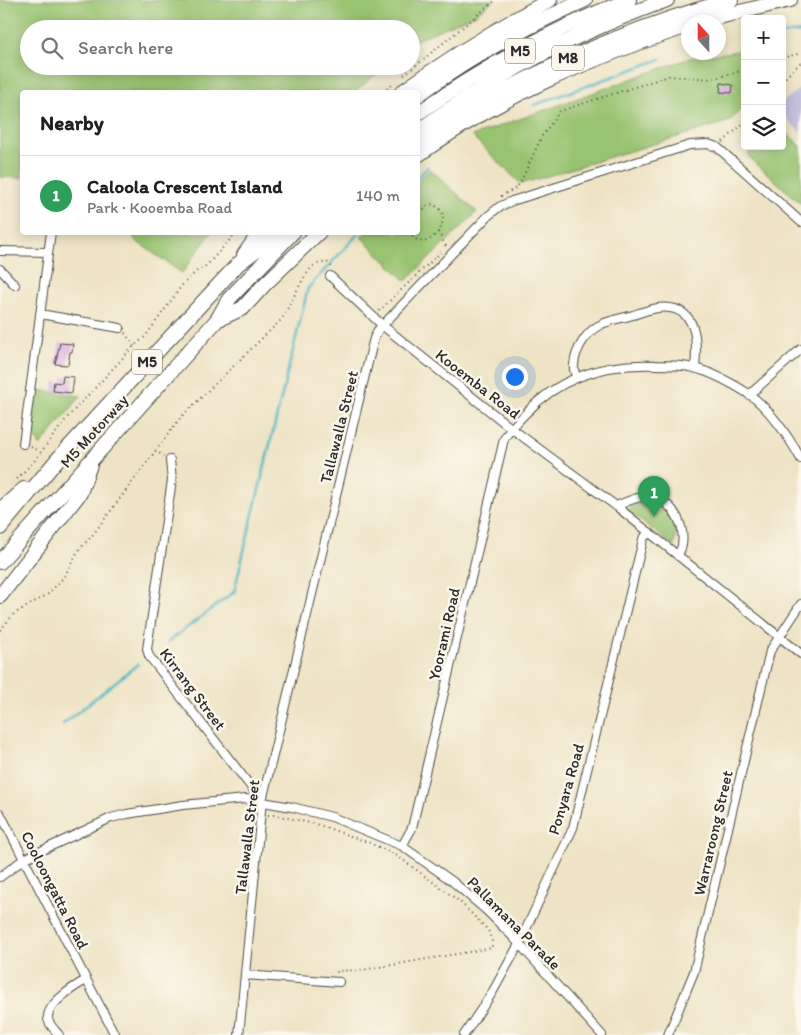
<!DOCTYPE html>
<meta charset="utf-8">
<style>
body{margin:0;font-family:Itim,sans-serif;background:#f2f2f2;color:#202124}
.controls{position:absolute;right:15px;top:15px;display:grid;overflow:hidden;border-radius:5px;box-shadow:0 2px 12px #0003}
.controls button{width:45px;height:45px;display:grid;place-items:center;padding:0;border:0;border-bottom:1px solid #e0e0e0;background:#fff;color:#202124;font:25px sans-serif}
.compass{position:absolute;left:681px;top:15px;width:45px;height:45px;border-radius:50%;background:#fff;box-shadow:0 2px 12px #0003;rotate:339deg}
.you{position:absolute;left:514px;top:376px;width:18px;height:18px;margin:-12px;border:4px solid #fff;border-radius:50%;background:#1a73e8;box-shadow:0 0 0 8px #1a73e833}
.badge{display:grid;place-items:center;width:32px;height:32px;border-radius:50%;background:#b5179e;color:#fff;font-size:16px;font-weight:700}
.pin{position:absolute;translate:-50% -41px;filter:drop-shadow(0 1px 2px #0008)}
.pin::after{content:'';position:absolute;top:26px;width:18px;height:15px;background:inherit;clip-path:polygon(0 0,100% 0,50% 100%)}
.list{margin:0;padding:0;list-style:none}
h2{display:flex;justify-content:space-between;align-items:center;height:65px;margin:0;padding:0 20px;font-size:21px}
h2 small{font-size:16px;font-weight:400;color:#757577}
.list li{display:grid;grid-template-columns:32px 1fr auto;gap:15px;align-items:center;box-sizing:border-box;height:80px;padding:0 20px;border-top:1px solid #e0e0e0}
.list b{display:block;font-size:19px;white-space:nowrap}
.list p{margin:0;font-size:16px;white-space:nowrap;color:#757577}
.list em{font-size:16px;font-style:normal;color:#757577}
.icon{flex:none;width:28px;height:28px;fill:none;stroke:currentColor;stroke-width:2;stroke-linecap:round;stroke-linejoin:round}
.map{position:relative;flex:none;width:801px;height:1035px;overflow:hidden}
.search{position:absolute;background:#fff;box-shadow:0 2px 12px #0003;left:20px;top:20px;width:400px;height:55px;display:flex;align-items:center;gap:12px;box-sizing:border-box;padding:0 18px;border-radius:28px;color:#757577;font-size:19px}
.panel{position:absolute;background:#fff;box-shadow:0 2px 12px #0003;left:20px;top:90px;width:400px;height:145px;border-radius:5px}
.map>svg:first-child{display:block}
</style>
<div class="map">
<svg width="801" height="1035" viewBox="0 0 801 1035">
<rect width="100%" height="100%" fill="#fbf7ec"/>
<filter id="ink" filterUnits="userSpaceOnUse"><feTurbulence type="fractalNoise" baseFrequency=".02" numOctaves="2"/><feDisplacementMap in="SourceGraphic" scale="10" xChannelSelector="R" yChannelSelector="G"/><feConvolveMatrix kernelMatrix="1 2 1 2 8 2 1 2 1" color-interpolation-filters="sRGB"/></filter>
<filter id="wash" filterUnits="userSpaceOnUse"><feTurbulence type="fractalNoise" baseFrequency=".0096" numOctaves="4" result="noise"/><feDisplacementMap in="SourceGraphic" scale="20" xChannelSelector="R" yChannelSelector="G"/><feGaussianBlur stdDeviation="1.12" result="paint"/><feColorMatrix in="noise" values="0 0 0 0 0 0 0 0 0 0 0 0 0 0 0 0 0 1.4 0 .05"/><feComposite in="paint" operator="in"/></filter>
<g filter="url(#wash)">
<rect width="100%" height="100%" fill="#eee3c4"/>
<path fill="#c5c0db" d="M801 87V133L782 114V103Z"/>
<path fill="#98c370" stroke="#62774e" d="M0 0H494L476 14 418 39 411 45V29H29V66H386L355 92H22V178L0 177Z
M745 50V105L730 121 521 184 472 136 690 58Z
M782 129 801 146V204L749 157V146H782Z
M430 169 477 212 406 281 361 237 365 233 418 232V181Z
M131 233H211L182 273 136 241Z
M37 390 81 396 40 446 34 435 32 429Z
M646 502C652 502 657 502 662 505 674 514 678 533 674 546L627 510 635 505Z"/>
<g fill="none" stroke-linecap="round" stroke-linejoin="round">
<path stroke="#47b3c4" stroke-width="2.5" d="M782 34 801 32
M534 105 661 59
M418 177 428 167
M168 642 234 592 308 288 360 232
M63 724 138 664"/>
</g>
<g id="blocks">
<path fill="#d59fe1" d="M721 83 733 85 732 93 720 92Z
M60 343 73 344 72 352H70L68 365 55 364Z
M63 376 74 377 72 393 53 391 54 382 62 383Z"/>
</g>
</g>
<g filter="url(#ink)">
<use href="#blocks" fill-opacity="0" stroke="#484742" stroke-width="1"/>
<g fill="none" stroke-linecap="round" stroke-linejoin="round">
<defs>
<path id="minor" d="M0 251 48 252
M0 269 15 285
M330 276 382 325 511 428 616 506 801 654
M40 314 120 328
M576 376C575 373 573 369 574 365 575 350 587 331 600 325 610 320 623 318 633 315 645 311 658 306 670 308 699 312 697 347 695 368
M749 395 801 349
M23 444 51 232
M170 460 172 480 147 649 149 656 262 801
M616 506C624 503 634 498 642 497 668 494 686 521 682 545 682 548 679 552 678 556
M0 813 115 1035
M402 846 412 828 504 439C510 429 518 421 526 413 561 376 606 363 656 365 669 365 682 365 694 368 712 372 733 384 749 394 771 410 788 436 801 459
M0 877 24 859 111 818 127 814 183 805 245 799 292 807 332 817 402 846 452 881 487 911 513 937 602 1035
M245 975 339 982
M59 1035C55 1030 49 1025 48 1019 46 1004 75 986 86 980
M239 1035 262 801 374 338 378 330 488 216 499 207 512 201 690 145 708 144 717 147 801 222
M464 1035 492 993 519 944 573 828 641 548 643 539 649 532
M668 1035 694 972 770 651 801 604"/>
<path id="motorway" d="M698 22 790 0
M402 92C449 58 498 28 550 0
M418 95C470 57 527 26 585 0
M418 113C483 68 554 28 629 0
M418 131C494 75 578 32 667 0
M418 142C516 78 617 31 731 0
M418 155C499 96 593 57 688 26
M244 255 260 232
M217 320 243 308 264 285 319 232
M0 510 24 489
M0 528 57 460 238 264 263 245 276 232
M0 562 217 320 229 299 293 232
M0 596 80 493 90 465"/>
</defs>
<use href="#minor" stroke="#484742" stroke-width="10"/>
<use href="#motorway" stroke="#484742" stroke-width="16"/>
<path stroke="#484742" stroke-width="2" stroke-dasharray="1 4" stroke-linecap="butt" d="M782 58 801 53
M404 75 496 0
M782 81 801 62
M383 92 393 84
M723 142 745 122
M501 196 516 188 521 181 542 136 560 111 669 76 711 79 745 70
M410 232 414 239 424 242C437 237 446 225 442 211L433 204 427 206 418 216
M438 232 446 246
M379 311 441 252
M125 333 134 346
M31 447 40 451
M155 451 164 456
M17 479 35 460 66 419 134 346 145 337 183 284 197 271 207 265 237 232
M0 630 14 614 48 594 64 577 78 551 95 532 181 417 282 319 302 281 311 268 317 264 327 262 333 268
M268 815H275L319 825 370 843 396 855 459 901 488 930 492 941V948L362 970 337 971V975"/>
<use href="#minor" stroke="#fff" stroke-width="8"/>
<use href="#motorway" stroke="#fff" stroke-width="14"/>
</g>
</g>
<g text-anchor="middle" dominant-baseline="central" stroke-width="5" stroke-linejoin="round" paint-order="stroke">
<g fill="#fbf7ec" stroke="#696865" stroke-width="1">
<rect x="505" y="38.5" width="30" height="25" rx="4"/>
<rect x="552" y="45.5" width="32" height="25" rx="4"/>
<rect x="132" y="349.5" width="30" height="25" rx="4"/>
</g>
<g font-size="15" font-weight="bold" fill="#2b2b2b">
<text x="520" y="51">M5</text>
<text x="568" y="58">M8</text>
<text x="147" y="362">M5</text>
</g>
<g font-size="16" fill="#2b2b2b" stroke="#fbf7ec">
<text transform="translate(478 384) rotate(38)">Kooemba Road</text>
<text transform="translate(339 427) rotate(-76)">Tallawalla Street</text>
<text transform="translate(94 431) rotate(-48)">M5 Motorway</text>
<text transform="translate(444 634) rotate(-77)">Yoorami Road</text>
<text transform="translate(193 689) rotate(53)">Kirrang Street</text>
<text transform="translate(566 789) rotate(-74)">Ponyara Road</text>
<text transform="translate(713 833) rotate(-77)">Warraroong Street</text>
<text transform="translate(247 837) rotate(-83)">Tallawalla Street</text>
<text transform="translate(55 890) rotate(63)">Cooloongatta Road</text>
<text transform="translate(514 923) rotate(45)">Pallamana Parade</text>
</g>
</g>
</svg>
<div class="controls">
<button>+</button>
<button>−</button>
<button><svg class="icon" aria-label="layers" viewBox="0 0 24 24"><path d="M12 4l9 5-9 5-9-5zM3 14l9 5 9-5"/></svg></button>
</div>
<svg class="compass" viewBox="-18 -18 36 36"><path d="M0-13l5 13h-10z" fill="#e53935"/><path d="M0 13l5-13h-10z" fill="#757577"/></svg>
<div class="you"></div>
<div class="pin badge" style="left:654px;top:517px;background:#2e9e5b">1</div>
<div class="search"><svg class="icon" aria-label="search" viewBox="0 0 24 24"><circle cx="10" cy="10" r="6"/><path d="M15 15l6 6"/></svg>Search here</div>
<section class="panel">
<h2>Nearby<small></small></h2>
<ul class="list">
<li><span class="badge" style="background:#2e9e5b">1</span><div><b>Caloola Crescent Island</b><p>Park · Kooemba Road</p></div><em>140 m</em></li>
</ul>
</section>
</div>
